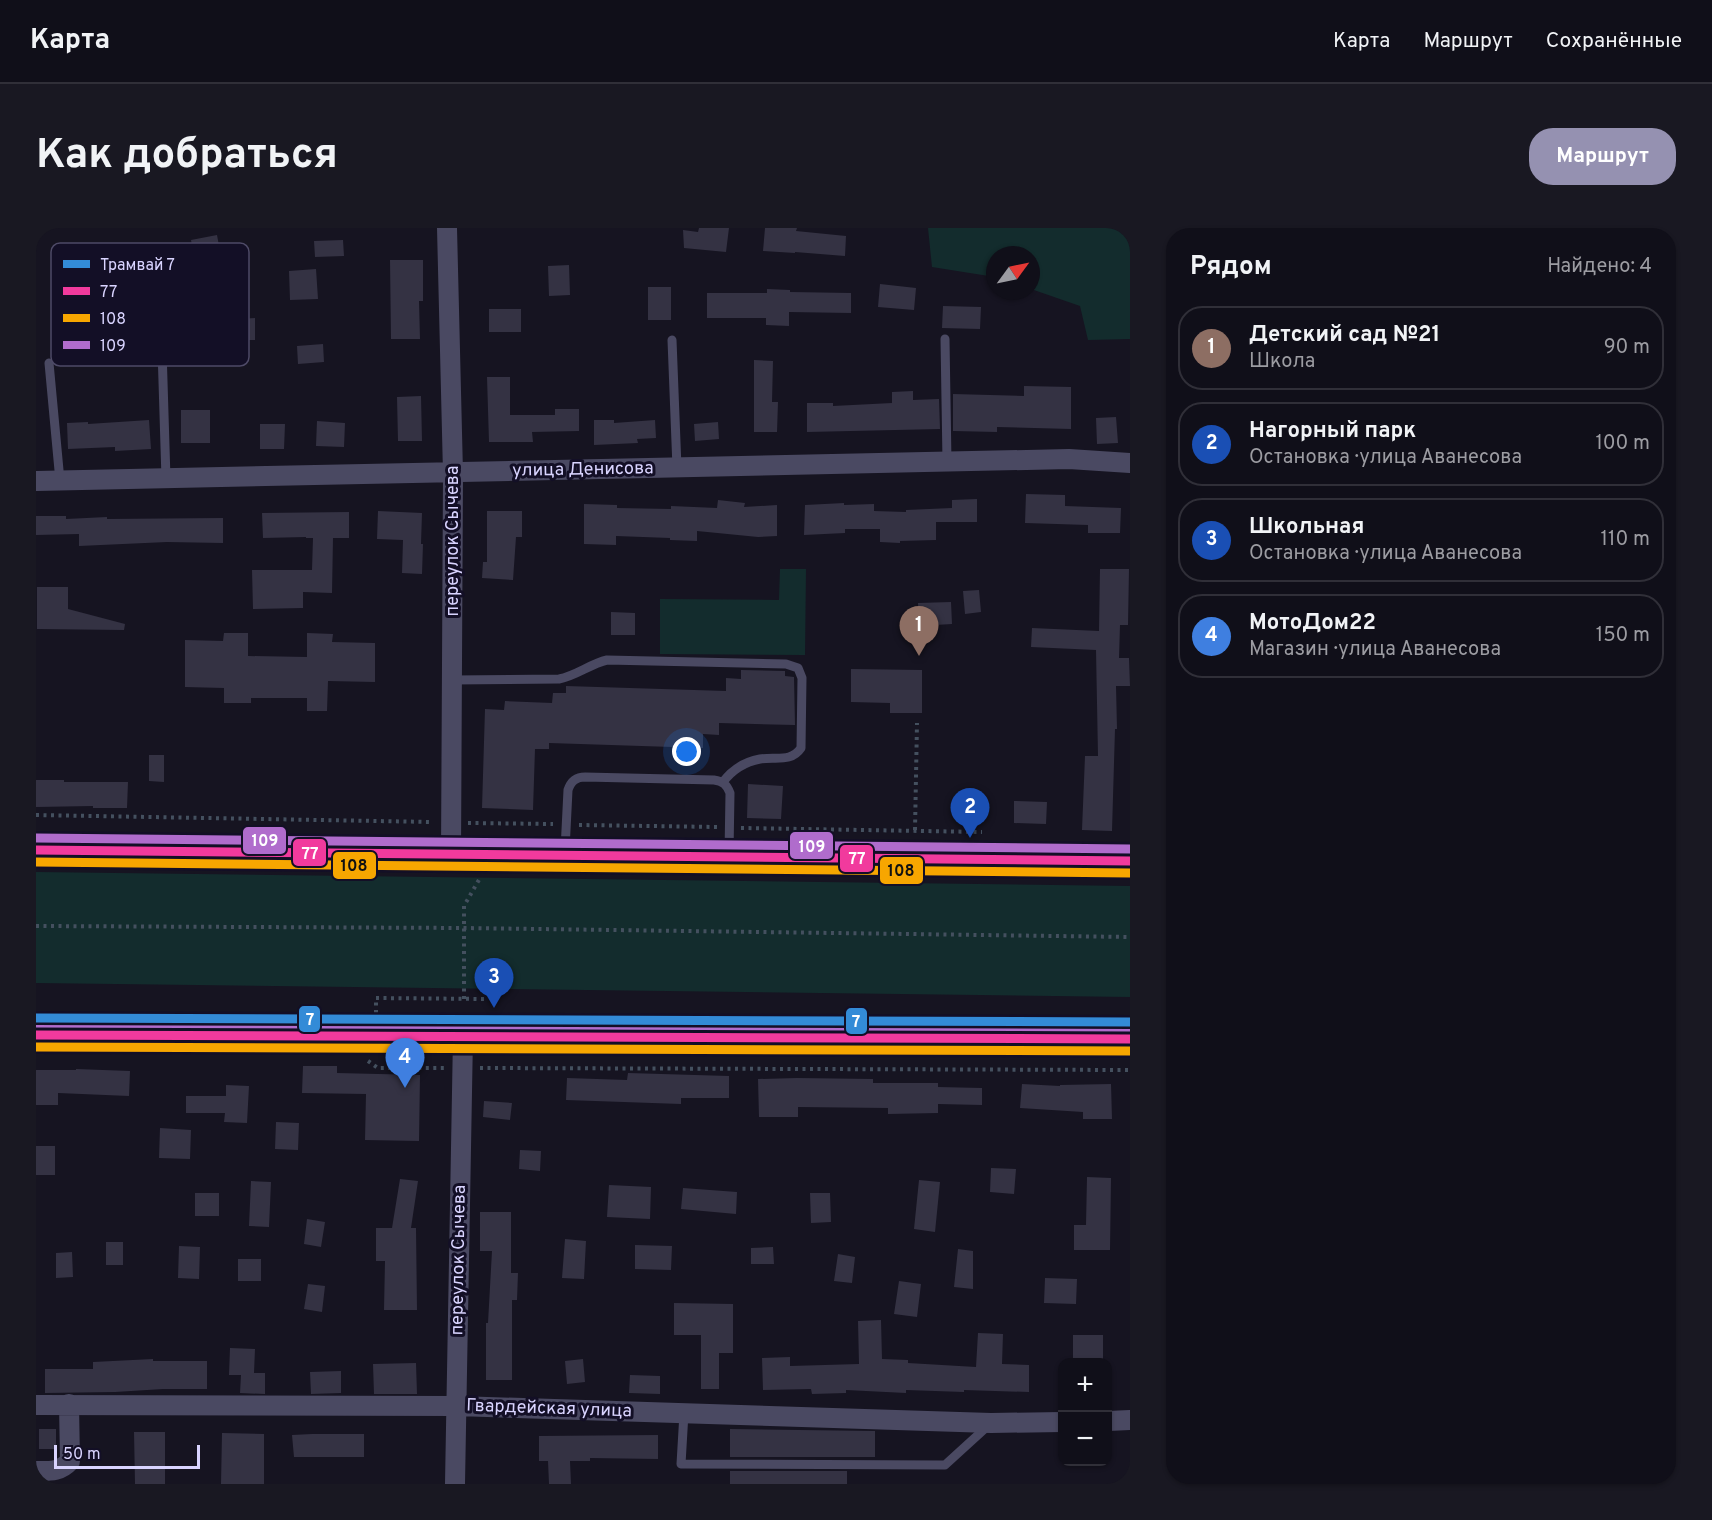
<!DOCTYPE html>
<html lang="ru">
<meta charset="utf-8">
<style>
body{margin:0;font-family:Overpass,sans-serif;background:#191822;color:#f1f3f6}
.controls{position:absolute;right:18px;bottom:18px;display:grid;overflow:hidden;border-radius:12px;box-shadow:0 2px 4px #0004}
.controls button{width:54px;height:54px;display:grid;place-items:center;padding:0;border:0;border-bottom:2px solid #302f38;background:#100f19;color:#f1f3f6;font:30px sans-serif}
.compass{position:absolute;left:950px;top:18px;width:54px;height:54px;border-radius:50%;background:#100f19;box-shadow:0 2px 4px #0004;rotate:57deg}
.scale{position:absolute;left:18px;bottom:15px;width:146px;box-sizing:border-box;padding-left:6px;border:3px solid #d9d4ff;border-top:0;font-size:16px;line-height:21px;white-space:nowrap;color:#d9d4ff;-webkit-text-stroke:4px #130f26;paint-order:stroke}
.you{position:absolute;left:651px;top:524px;width:21px;height:21px;margin:-15px;border:4px solid #fff;border-radius:50%;background:#1a73e8;box-shadow:0 0 0 9px #1a73e833}
.badge{display:grid;place-items:center;width:39px;height:39px;border-radius:50%;background:#9591b1;color:#fff;font-size:20px;font-weight:700}
.pin{position:absolute;translate:-50% -50px;filter:drop-shadow(0 2px 3px #0008)}
.pin::after{content:'';position:absolute;top:32px;width:21px;height:18px;background:inherit;clip-path:polygon(0 0,100% 0,50% 100%)}
.list{margin:0;padding:0;list-style:none}
h2{display:flex;justify-content:space-between;align-items:center;height:78px;margin:0;padding:0 24px;font-size:26px}
h2 small{font-size:20px;font-weight:400;color:#9c9ca2}
.list li{display:grid;grid-template-columns:39px 1fr auto;gap:18px;align-items:center;box-sizing:border-box;height:84px;margin:0 12px 12px;padding:0 12px;border:2px solid #302f38;border-radius:24px}
.list b{display:block;font-size:22px;white-space:nowrap}
.list p{margin:0;font-size:20px;white-space:nowrap;color:#9c9ca2}
.list em{font-size:20px;font-style:normal;color:#9c9ca2}
.map{position:relative;flex:none;width:1094px;height:1256px;overflow:hidden;border-radius:24px}
header{display:flex;align-items:center;gap:36px;box-sizing:border-box;height:84px;padding:0 30px;background:#100f19;border-bottom:2px solid #302f38}
header strong{font-size:28px}
nav{display:flex;gap:33px;margin-inline-start:auto;font-size:21px}
.intro{display:flex;align-items:center;justify-content:space-between;box-sizing:border-box;height:144px;padding:0 36px}
h1{margin:0;font-size:42px}
.button{padding:15px 27px;border-radius:24px;background:#9591b1;color:#fff;font-size:21px;font-weight:700}
main{display:flex;gap:36px;padding:0 36px}
aside{flex:1;background:#100f19;border-radius:24px;box-shadow:0 2px 4px #0004}
.map>svg:first-child{display:block}
</style>
<header>
<strong>Карта</strong>
<nav><a>Карта</a><a>Маршрут</a><a>Сохранённые</a></nav>
</header>
<div class="intro"><h1>Как добраться</h1><a class="button">Маршрут</a></div>
<main>
<div class="map">
<svg width="1094" height="1256" viewBox="0 0 1094 1256">
<rect width="100%" height="100%" fill="#161421"/>
<path fill="#132c2d" d="M892 0H1094V111L1052 112 1044 78 995 61V27H959V49L896 39Z
M744 341H770L769 427 624 426V371L743 372Z
M0 644 1094 658V769L0 755Z"/>
<path fill="#343243" d="M663 0H693L690 24 648 20 647 2 662 4Z
M729 0H761L760 3 810 8 809 28 759 24V25L727 23Z
M181 7 184 23 158 29 155 12Z
M307 12 308 28 279 29 278 13Z
M354 32H387V73H383L384 111H355Z
M533 37 534 67 513 68 512 38Z
M280 41 282 71 254 72 253 43Z
M844 56 880 60 878 82 842 79Z
M612 59H635V92H612Z
M731 61 754 62V64L815 65V85L753 84V98L730 97V90H671V65H731Z
M907 78 945 79 944 101 906 100Z
M453 81H485V104H453Z
M219 90V112H203L202 91Z
M287 116 288 134 262 136 261 118Z
M718 132 737 133 736 174H742L741 204H718Z
M451 149H474V187H519V181H543V203L496 204 497 214H453Z
M988 158 1035 159V201L961 199V204L917 203V166L988 168Z
M877 163V172L903 171 904 201 771 204V175H797V178L856 175V164Z
M385 168 386 213H362L361 169Z
M145 182H174V215H145Z
M1080 189 1082 215 1061 216 1060 190Z
M113 192 115 221 79 223V219L32 221 31 195 52 194V196Z
M558 192H578V195L619 192 620 210 601 211 602 215 558 217Z
M281 193 309 195 308 219 280 218Z
M682 194 683 211 659 213 658 196Z
M224 196H249L248 221H224Z
M990 266 1029 267V278L1085 280 1084 305H1052V297L989 295Z
M941 271V294H900V312L864 313V315L844 314V301H809V305L768 307 769 277 808 275V277L838 276V283L870 284V282L916 280V272Z
M682 272 709 275 708 279 741 277V308L722 309 661 303V313L634 312V310L580 308V317L548 316V276L581 277V280L635 281V278L681 280Z
M342 283 386 285 385 316H387L386 346 366 345 367 312 341 311Z
M451 283H486V309H480L477 352 446 350 447 334H451Z
M313 284V310H297L296 365 267 364V380L217 381 216 342H276L277 310H270V309L227 310 226 285Z
M0 288H30V291L71 289V291L187 290V315L131 314 43 318V306L0 307Z
M1064 341H1093L1092 397H1084L1083 430H1093L1094 458H1080L1081 501H1079L1076 603 1046 602 1049 528H1062L1060 422 995 419 996 400 1063 403Z
M1 359H32V381L89 396 88 402 1 401Z
M943 362 945 384 929 386 927 363Z
M915 374 916 396 883 398 882 375Z
M575 384 599 385V407H575Z
M188 405H212V428L271 429V405L297 406 296 414 339 415V454L292 453 291 483H271V470H215V475H188V460L149 459V412L187 413Z
M815 441 886 442V485H854V475L815 474Z
M705 442 749 443V448L758 449 759 497 683 495V507L667 506V520L513 515V521H499L497 582 446 580 449 481 468 482 469 473 516 475 517 465H530V458L690 463V450L705 451Z
M113 527H128V554L113 553Z
M0 552H28V554H92L91 580H57V578L0 579Z
M712 556 747 558 745 591 711 590Z
M978 573 1011 574 1010 596 978 595Z
M267 838H301V845L384 847 383 913 329 912 330 866 266 865Z
M40 841 94 843 93 868 22 865V877H0V842H40Z
M592 845 693 848V870H645V876L530 872 531 850 591 852Z
M761 850 837 851V855H902V859L946 860V877L902 876V885L852 886V880L762 879V889H723L722 851Z
M986 856 1024 858V857L1075 856 1076 891H1047V884L984 880Z
M190 857 213 858 211 895 188 894 189 885H150V868H190Z
M448 873 476 875 474 892 447 889Z
M240 894 263 895 262 922 239 921Z
M124 900 155 902 154 931 123 930Z
M0 918H19V947H0Z
M484 922 505 923 504 943 483 941Z
M955 940 980 941 978 966 954 964Z
M1051 949 1075 950 1074 1022H1038V997H1050Z
M364 951 382 953 375 1000H380L381 1082H348L349 1033H340V1000H356Z
M883 952 904 954 899 1004 878 1001Z
M215 953 235 954 233 999 213 998Z
M573 957 615 959 614 991 571 989Z
M647 960 701 964 700 986 645 981Z
M159 965H183V988H159Z
M774 965H794L795 994 775 995Z
M444 984H475V1045H482L481 1072H476V1152H450V1095H452L456 1023H444Z
M271 991 289 994 285 1019 268 1016Z
M529 1011 550 1013 548 1051 526 1050Z
M70 1014H87V1037H70Z
M599 1017 636 1018 635 1042 599 1041Z
M143 1018 164 1019 163 1051 142 1050Z
M737 1019 738 1036H715V1020Z
M922 1021 937 1023V1061L918 1059Z
M36 1024 37 1049 20 1050V1025Z
M802 1026 819 1029 816 1055 798 1053Z
M202 1031H225V1053H202Z
M1009 1050 1041 1051 1040 1076 1008 1075Z
M863 1053 885 1056 881 1089 858 1086Z
M272 1056 289 1058 286 1084 268 1081Z
M638 1075 697 1076V1125H683V1161H665V1107H638Z
M845 1092 846 1131 872 1132V1135L940 1139 942 1105 967 1106 966 1136 993 1137V1164L928 1162V1164L870 1162V1165L810 1162V1165L776 1166 775 1161 727 1162 726 1130 754 1129V1138L823 1136 822 1093Z
M1037 1107H1067V1134H1037Z
M194 1120 219 1121 218 1145H229V1166L204 1165 205 1147H193Z
M117 1131V1133H171V1161H127L79 1164 9 1165V1141H57V1134Z
M547 1131 549 1154 531 1156 529 1133Z
M380 1135 381 1166H338L337 1136Z
M305 1143V1165L275 1166 274 1144Z
M594 1147 624 1148V1166L593 1165Z
M3 1201H20V1221H3Z
M694 1201 839 1203V1229H694Z
M98 1204H129V1256H99Z
M186 1205 228 1206V1256H185Z
M276 1206H328V1229H258L256 1207Z
M622 1207V1231L554 1230V1233H534L535 1256H513L512 1233H503V1208Z
M694 1243H811V1256H694Z"/>
<g fill="none" stroke-linecap="round" stroke-linejoin="round">
<path stroke="#44505f" stroke-width="4" stroke-dasharray="3 4.5" stroke-linecap="butt" d="M0 587 397 594
M432 595 517 596
M543 597 682 599
M705 600 946 604
M879 602 881 495
M0 698 428 700 1094 709
M428 771V678L444 650
M340 785V770L449 771
M332 833 342 840H409
M444 840 1094 842"/>
<path stroke="#4a4962" stroke-width="9" d="M909 111 911 234
M636 112 641 240
M126 121 130 251
M13 135 24 253
M416 452 523 451C540 448 554 436 571 432L750 436 762 440 766 450 765 520C755 535 739 528 724 531 708 534 696 542 687 554
M529 622 532 562C535 553 540 549 549 549L678 552C687 553 691 557 694 565L693 625
M648 1185 645 1236 909 1237 954 1196"/>
<path stroke="#4a4962" stroke-width="20" d="M411 0 417 245 415 626
M0 253 1033 231 1094 235
M0 1177 421 1178 955 1195 1026 1194
M1072 1193 1094 1192
M0 1243C14 1243 24 1244 34 1233L33 1176
M419 1256 427 808"/>
<path stroke="#62526e" stroke-width="32" d="M0 622 1094 633
M0 807 1094 811"/>
<defs>
<path id="bus-1" d="M0 622 1094 633
M0 807 1094 811"/>
<path id="bus-2" d="M0 634 1094 645
M0 819 1094 823"/>
<path id="bus-3" d="M0 610 1094 621
M0 795 1094 799"/>
</defs>
<use href="#bus-1" stroke="#130f26" stroke-width="14"/>
<use href="#bus-2" stroke="#130f26" stroke-width="14"/>
<use href="#bus-3" stroke="#130f26" stroke-width="14"/>
<use href="#bus-1" stroke="#f13a9d" stroke-width="9"/>
<use href="#bus-2" stroke="#f7a600" stroke-width="9"/>
<use href="#bus-3" stroke="#b06ccc" stroke-width="9"/>
<defs>
<path id="tram-1" d="M0 790 1094 794"/>
</defs>
<use href="#tram-1" stroke="#130f26" stroke-width="14"/>
<use href="#tram-1" stroke="#338bd7" stroke-width="9"/>
</g>
<g text-anchor="middle" dominant-baseline="central" stroke-width="6" stroke-linejoin="round" paint-order="stroke">
<g font-size="18" fill="#d9d4ff" stroke="#130f26">
<text transform="translate(547 242) rotate(-1)">улица Денисова</text>
<text transform="translate(417 313) rotate(-90)">переулок Сычева</text>
<text transform="translate(423 1032) rotate(-89)">переулок Сычева</text>
<text transform="translate(513 1181) rotate(2)">Гвардейская улица</text>
</g>
</g>
<rect x="15" y="15" width="198" height="123" rx="9" fill="#130f26" stroke="#4e4a67" stroke-width="1.5"/>
<rect x="27" y="32" width="27" height="8" fill="#338bd7"/>
<rect x="27" y="59" width="27" height="8" fill="#f13a9d"/>
<rect x="27" y="86" width="27" height="8" fill="#f7a600"/>
<rect x="27" y="113" width="27" height="8" fill="#b06ccc"/>
<g font-size="16" fill="#d9d4ff">
<text x="64" y="42">Трамвай 7</text>
<text x="64" y="69">77</text>
<text x="64" y="96">108</text>
<text x="64" y="123">109</text>
</g>
<g stroke="#130f26" stroke-width="2">
<rect x="206" y="598" width="45" height="29" rx="6" fill="#b06ccc"/>
<rect x="753" y="603" width="45" height="29" rx="6" fill="#b06ccc"/>
<rect x="256" y="610" width="35" height="29" rx="6" fill="#f13a9d"/>
<rect x="803" y="616" width="35" height="29" rx="6" fill="#f13a9d"/>
<rect x="296" y="623" width="45" height="29" rx="6" fill="#f7a600"/>
<rect x="843" y="628" width="45" height="29" rx="6" fill="#f7a600"/>
<rect x="262" y="777" width="23" height="28" rx="6" fill="#338bd7"/>
<rect x="809" y="779" width="23" height="28" rx="6" fill="#338bd7"/>
</g>
<g font-size="16" text-anchor="middle" font-weight="bold" fill="#fff">
<text x="229" y="618">109</text>
<text x="776" y="624">109</text>
<text x="274" y="631">77</text>
<text x="821" y="636">77</text>
<text x="274" y="797">7</text>
<text x="820" y="799">7</text>
</g>
<g font-size="16" text-anchor="middle" font-weight="bold" fill="#111">
<text x="318" y="643">108</text>
<text x="865" y="648">108</text>
</g>
</svg>
<div class="controls">
<button>+</button>
<button>−</button>
</div>
<svg class="compass" viewBox="-18 -18 36 36"><path d="M0-13l5 13h-10z" fill="#e53935"/><path d="M0 13l5-13h-10z" fill="#9c9ca2"/></svg>
<div class="scale">50 m</div>
<div class="you"></div>
<div class="pin badge" style="left:883px;top:428px;background:#8d6e63">1</div>
<div class="pin badge" style="left:934px;top:610px;background:#1a4fb4">2</div>
<div class="pin badge" style="left:458px;top:780px;background:#1a4fb4">3</div>
<div class="pin badge" style="left:369px;top:860px;background:#3f7fe0">4</div>
</div>
<aside>
<h2>Рядом<small>Найдено: 4</small></h2>
<ul class="list">
<li><span class="badge" style="background:#8d6e63">1</span><div><b>Детский сад №21</b><p>Школа</p></div><em>90 m</em></li>
<li><span class="badge" style="background:#1a4fb4">2</span><div><b>Нагорный парк</b><p>Остановка · улица Аванесова</p></div><em>100 m</em></li>
<li><span class="badge" style="background:#1a4fb4">3</span><div><b>Школьная</b><p>Остановка · улица Аванесова</p></div><em>110 m</em></li>
<li><span class="badge" style="background:#3f7fe0">4</span><div><b>МотоДом22</b><p>Магазин · улица Аванесова</p></div><em>150 m</em></li>
</ul>
</aside>
</main>
